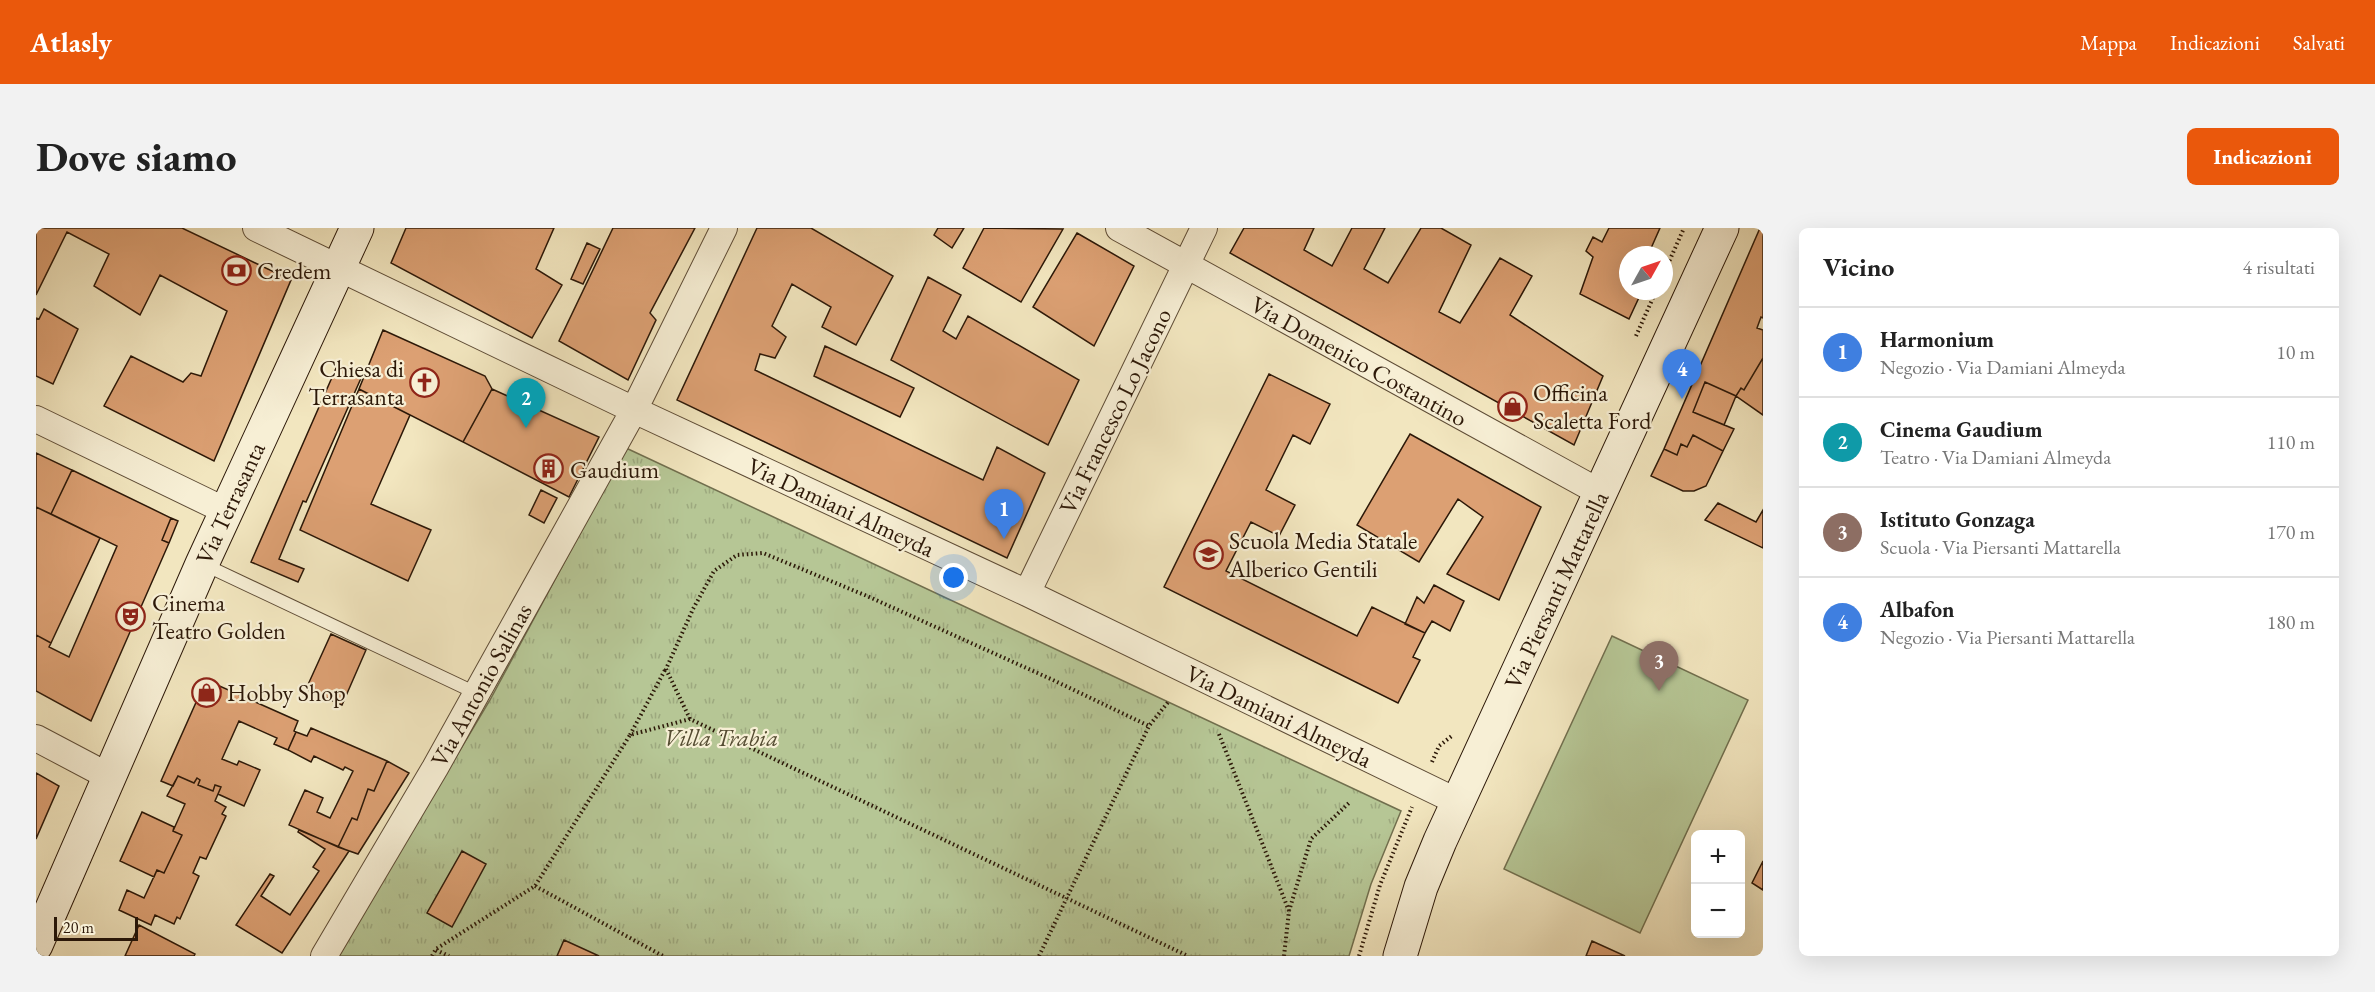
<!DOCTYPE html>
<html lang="it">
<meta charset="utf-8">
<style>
body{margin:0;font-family:"EB Garamond",serif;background:#f2f2f2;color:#222}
.controls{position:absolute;right:18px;bottom:18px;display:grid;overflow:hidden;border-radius:9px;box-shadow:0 6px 24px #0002}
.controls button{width:54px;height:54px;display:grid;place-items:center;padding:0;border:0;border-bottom:2px solid #e0e0e0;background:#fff;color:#222;font:30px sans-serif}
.compass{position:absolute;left:1583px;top:18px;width:54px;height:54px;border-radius:50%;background:#fff;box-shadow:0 6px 24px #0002;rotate:50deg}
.scale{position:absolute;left:18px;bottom:15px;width:84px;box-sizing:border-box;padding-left:6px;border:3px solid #2c1808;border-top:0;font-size:16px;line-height:21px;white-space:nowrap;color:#2c1808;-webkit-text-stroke:4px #f7efd5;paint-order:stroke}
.you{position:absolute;left:918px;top:350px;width:21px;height:21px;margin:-15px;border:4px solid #fff;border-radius:50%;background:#1a73e8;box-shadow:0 0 0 9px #1a73e833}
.badge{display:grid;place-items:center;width:39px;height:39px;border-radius:50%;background:#ea580c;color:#fff;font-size:20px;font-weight:700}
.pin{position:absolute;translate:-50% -50px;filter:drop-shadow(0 2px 3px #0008)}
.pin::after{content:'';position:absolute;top:32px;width:21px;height:18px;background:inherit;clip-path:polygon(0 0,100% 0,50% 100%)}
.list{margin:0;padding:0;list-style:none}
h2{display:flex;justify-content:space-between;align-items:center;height:78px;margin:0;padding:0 24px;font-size:26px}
h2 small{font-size:20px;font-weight:400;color:#767676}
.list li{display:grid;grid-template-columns:39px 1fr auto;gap:18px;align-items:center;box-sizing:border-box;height:90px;padding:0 24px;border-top:2px solid #e0e0e0}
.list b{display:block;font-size:22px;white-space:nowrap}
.list p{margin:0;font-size:20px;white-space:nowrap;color:#767676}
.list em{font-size:20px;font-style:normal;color:#767676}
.map{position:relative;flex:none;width:1727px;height:728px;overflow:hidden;border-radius:9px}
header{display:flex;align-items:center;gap:36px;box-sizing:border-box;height:84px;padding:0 30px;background:#ea580c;color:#fff}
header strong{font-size:28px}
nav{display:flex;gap:33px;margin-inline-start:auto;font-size:21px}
.intro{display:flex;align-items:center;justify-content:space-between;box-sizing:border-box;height:144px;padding:0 36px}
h1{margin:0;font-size:42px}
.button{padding:15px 27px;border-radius:9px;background:#ea580c;color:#fff;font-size:21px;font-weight:700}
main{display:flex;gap:36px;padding:0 36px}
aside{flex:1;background:#fff;border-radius:9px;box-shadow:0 6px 24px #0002}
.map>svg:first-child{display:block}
</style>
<header>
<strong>Atlasly</strong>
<nav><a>Mappa</a><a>Indicazioni</a><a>Salvati</a></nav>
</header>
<div class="intro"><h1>Dove siamo</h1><a class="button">Indicazioni</a></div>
<main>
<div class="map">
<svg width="1727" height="728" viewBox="0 0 1727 728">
<defs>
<pattern id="grass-tufts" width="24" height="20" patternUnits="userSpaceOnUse" patternTransform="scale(1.5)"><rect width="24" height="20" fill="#b6c695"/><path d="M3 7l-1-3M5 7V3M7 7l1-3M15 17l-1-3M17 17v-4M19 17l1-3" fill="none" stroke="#9da97f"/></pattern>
</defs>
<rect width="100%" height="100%" fill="#f2e6bf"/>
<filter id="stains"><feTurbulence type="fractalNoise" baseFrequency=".00333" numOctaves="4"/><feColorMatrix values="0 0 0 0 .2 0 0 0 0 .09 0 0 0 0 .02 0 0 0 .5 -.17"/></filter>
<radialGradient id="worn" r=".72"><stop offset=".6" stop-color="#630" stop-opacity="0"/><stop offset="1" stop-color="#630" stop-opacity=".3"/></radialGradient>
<path fill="url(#grass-tufts)" stroke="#716f4e" stroke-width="1.5" d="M590 220 1365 583 1335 656 1313 728H301L454 472Z"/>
<path fill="#b6c695" stroke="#716f4e" stroke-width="1.5" d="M1576 408 1712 472 1604 705 1468 641Z"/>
<path fill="#dca073" stroke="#2c1808" stroke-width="1.5" d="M0 0H146L255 52 178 233 68 178 95 128 147 154 155 145 165 148 191 83 124 47 104 87 58 58 73 26 31 4 0 67Z
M370 0H518L500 41 526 57 496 110 355 35Z
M577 0H659L614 85 620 92 592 152 523 113Z
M721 0H775L857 48 820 117 786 99 795 79 756 56 736 98 750 109 739 130 724 126 719 142 947 252 961 219 1009 245 971 330 641 172Z
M902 0H928L916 20 898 7Z
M948 0 1027 1 985 74 927 40Z
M1208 0H1278L1268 22 1296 38 1316 0H1349L1328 41 1352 55 1385 0H1405L1435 17 1403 84 1424 95 1464 30 1496 48 1474 87 1567 148 1538 217 1194 25Z
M1573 0H1624L1612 27H1592V63H1606L1593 91 1544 66 1557 29 1550 23 1557 9 1566 14Z
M1724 0H1727V90L1725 89 1721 100 1727 102V130L1708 162 1705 160 1700 168 1669 154 1657 184 1698 201 1687 223 1657 207 1651 219 1645 216 1641 227 1628 221Z
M1041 5 1098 38 1058 118 997 79Z
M551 15 564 21 547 56 535 51Z
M892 49 925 67 907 103 920 111 932 88 1043 152 1012 217 855 132Z
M8 81 42 101 17 156 0 148V90L3 91Z
M347 102 449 148 456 161 427 214 323 161Z
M789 118 878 160 864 189 778 148Z
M1727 130V187L1700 168 1705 160 1708 162Z
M301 138 326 148 270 274 267 273 243 331 268 341 262 354 215 334Z
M1233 146 1294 176 1274 216 1257 207 1230 262 1259 277 1243 308 1215 294 1190 343 1321 408 1336 379 1389 405 1377 429 1384 432 1362 475 1128 359Z
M1669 154 1700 168 1688 197 1657 184Z
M323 161 374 187 335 276 395 302 372 353 264 302Z
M456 161 563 209 533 269 427 214Z
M1374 206 1505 279 1463 372 1411 346 1447 289 1422 271 1383 334 1321 297Z
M1657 207 1687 223 1670 258 1658 263H1647L1615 248 1628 221 1641 227 1645 216 1651 219Z
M0 225 36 242 15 286 0 279Z
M36 242 135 290 126 312 133 315 55 493 0 463V407L15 415 13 419 33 429 81 318 15 286Z
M505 262 521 270 508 295 493 287Z
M1682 275 1720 294 1727 282V320L1669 292Z
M0 279 64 310 15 415 0 407Z
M135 290 142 293 133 315 126 312Z
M1398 357 1428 373 1414 403 1396 393 1389 405 1369 396 1381 369 1388 375Z
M295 406 330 422 306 477 270 461Z
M170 452 262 493 258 503 260 504 252 522 238 516 241 510 203 493 186 531 201 537 203 533 224 542 208 578 182 566 185 559 179 557 177 563 162 557 164 552 161 550 158 555 142 548 137 558 125 553Z
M275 500 351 533 338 563 332 561 321 592 316 590 302 619 253 597 269 562 287 570 281 584 294 590 317 543 309 539 307 542 278 528 275 534 252 522 260 504 271 508Z
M351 533 373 545 322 626 302 619 316 590 321 592 332 561 338 563Z
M0 545 23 558 0 611Z
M142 548 158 555 161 550 164 552 162 557 177 563 179 557 185 559 179 573 190 579 186 586 190 588 170 631 164 629 157 645 163 648 144 691 141 689 138 696 119 687 115 697 83 682 91 662 108 670 121 642 128 645 146 607 137 603 149 576 131 568Z
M106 584 138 599 137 603 146 607 128 645 121 642 118 649 84 633Z
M263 602 313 623 246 725 200 697 234 646 238 648 225 668 254 687 283 643 277 639 289 621 262 604Z
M426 623 450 636 416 699 391 685Z
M1727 633V662L1716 655Z
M103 697 159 726 158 728H89Z
M528 712 563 728H521Z
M1556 713 1589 728H1550Z"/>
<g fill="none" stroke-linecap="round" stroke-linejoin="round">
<defs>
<path id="lane" d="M167 336 440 465"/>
<path id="street" d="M220 0 598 182 991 365 1422 574
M1083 0 1565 265
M0 191 190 283
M991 365 1168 0
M0 510 72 548
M288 728 399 540 598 182 688 0"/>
<path id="secondary" d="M0 717 166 336 321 0
M1364 728 1385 659 1404 613 1686 0"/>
</defs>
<use href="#lane" stroke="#5e4c36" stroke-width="14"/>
<use href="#street" stroke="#5e4c36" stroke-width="28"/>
<use href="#secondary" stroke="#2c1808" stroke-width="35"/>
<path stroke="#2c1808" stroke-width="4" stroke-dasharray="1.5 3" stroke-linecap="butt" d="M1628 45 1648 0
M1600 108 1620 63
M654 491 630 441 657 381 678 343 701 327 727 325 831 368 1017 452 1113 498
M1183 506 1253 683
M594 507 629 442
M1396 534 1403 518 1417 507
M499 658 627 728
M400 722 413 728
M396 728 400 721 499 658 594 507 654 491 1152 728
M1003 728 1113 498 1133 473
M1248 728 1253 683 1275 611 1314 574
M1323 728 1344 657 1376 579"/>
<use href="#lane" stroke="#f7efd5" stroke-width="12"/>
<use href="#street" stroke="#f7efd5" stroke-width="26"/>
<use href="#secondary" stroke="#f7efd5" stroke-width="33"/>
</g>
<defs>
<symbol id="bank-ring" viewBox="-11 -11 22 22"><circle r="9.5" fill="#f7efd5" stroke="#8f2418" stroke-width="1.5"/><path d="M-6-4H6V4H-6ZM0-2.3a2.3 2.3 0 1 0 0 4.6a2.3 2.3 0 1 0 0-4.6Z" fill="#8f2418"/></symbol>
<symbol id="church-ring" viewBox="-11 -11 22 22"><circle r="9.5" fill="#f7efd5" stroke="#8f2418" stroke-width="1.5"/><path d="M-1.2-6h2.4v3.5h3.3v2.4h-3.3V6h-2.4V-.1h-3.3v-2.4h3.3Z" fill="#8f2418"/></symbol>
<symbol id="shop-ring" viewBox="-11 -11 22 22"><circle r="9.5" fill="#f7efd5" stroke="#8f2418" stroke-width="1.5"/><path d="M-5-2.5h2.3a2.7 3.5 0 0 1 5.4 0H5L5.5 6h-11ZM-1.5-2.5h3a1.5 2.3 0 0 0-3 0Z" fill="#8f2418"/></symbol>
<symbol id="building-ring" viewBox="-11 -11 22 22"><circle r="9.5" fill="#f7efd5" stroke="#8f2418" stroke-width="1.5"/><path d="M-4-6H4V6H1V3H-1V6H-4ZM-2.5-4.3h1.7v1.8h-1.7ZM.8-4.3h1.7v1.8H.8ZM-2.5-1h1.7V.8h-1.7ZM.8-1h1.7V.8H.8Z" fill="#8f2418"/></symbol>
<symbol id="school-ring" viewBox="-11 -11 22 22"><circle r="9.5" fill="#f7efd5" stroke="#8f2418" stroke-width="1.5"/><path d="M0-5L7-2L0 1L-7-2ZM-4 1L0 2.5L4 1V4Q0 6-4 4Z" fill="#8f2418"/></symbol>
<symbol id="theatre-ring" viewBox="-11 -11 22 22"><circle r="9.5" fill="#f7efd5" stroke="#8f2418" stroke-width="1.5"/><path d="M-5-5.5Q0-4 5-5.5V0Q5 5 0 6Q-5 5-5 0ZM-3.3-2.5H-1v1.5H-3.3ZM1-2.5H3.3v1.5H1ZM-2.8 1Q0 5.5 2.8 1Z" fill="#8f2418"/></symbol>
</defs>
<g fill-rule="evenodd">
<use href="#bank-ring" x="184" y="26" width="33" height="33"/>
<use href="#church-ring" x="372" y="138" width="33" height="33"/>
<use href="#shop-ring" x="1460" y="162" width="33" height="33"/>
<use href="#building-ring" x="496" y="224" width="33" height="33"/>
<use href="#school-ring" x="1156" y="310" width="33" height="33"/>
<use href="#theatre-ring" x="78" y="372" width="33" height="33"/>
<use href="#shop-ring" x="154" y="448" width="33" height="33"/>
</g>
<g text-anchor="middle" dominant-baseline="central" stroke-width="4.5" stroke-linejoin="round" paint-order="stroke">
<g font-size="24" fill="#2c1808" stroke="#f7efd5" text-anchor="start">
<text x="221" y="42">Credem</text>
<text x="368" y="140" text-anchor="end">Chiesa di<tspan x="368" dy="28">Terrasanta</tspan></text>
<text x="1497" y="164">Officina<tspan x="1497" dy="28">Scaletta Ford</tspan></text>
<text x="534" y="241">Gaudium</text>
<text x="1193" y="312">Scuola Media Statale<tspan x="1193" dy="28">Alberico Gentili</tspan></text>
<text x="116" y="374">Cinema<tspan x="116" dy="28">Teatro Golden</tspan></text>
<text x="191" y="464">Hobby Shop</text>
</g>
<g font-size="24" fill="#2c1808" stroke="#f7efd5">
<text transform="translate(1323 133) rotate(29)">Via Domenico Costantino</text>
<text transform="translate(1079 183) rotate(-64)">Via Francesco Lo Jacono</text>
<text transform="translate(194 275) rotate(-65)">Via Terrasanta</text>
<text transform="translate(805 279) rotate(25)">Via Damiani Almeyda</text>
<text transform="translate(1520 362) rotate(-65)">Via Piersanti Mattarella</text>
<text transform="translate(445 457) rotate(-61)">Via Antonio Salinas</text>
<text transform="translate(1243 488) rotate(26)">Via Damiani Almeyda</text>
</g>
<g font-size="24" font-style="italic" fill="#554c32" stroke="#f7efd5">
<text x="685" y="509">Villa Trabia</text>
</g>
</g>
<rect width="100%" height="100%" filter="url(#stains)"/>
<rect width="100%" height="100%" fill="url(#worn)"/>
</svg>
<div class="controls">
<button>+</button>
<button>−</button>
</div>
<svg class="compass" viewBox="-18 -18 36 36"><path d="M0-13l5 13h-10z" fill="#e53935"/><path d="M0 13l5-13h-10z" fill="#767676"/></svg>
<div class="scale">20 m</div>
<div class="you"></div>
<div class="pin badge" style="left:968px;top:311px;background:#3f7fe0">1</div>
<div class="pin badge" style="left:490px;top:200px;background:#0f9aa8">2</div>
<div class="pin badge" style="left:1623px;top:463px;background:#8d6e63">3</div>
<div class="pin badge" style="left:1646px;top:171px;background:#3f7fe0">4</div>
</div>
<aside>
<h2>Vicino<small>4 risultati</small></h2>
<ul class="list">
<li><span class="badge" style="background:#3f7fe0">1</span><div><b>Harmonium</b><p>Negozio · Via Damiani Almeyda</p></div><em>10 m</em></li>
<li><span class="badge" style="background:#0f9aa8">2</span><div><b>Cinema Gaudium</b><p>Teatro · Via Damiani Almeyda</p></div><em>110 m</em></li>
<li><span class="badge" style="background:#8d6e63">3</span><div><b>Istituto Gonzaga</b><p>Scuola · Via Piersanti Mattarella</p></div><em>170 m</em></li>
<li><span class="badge" style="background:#3f7fe0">4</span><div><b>Albafon</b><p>Negozio · Via Piersanti Mattarella</p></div><em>180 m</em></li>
</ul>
</aside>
</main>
